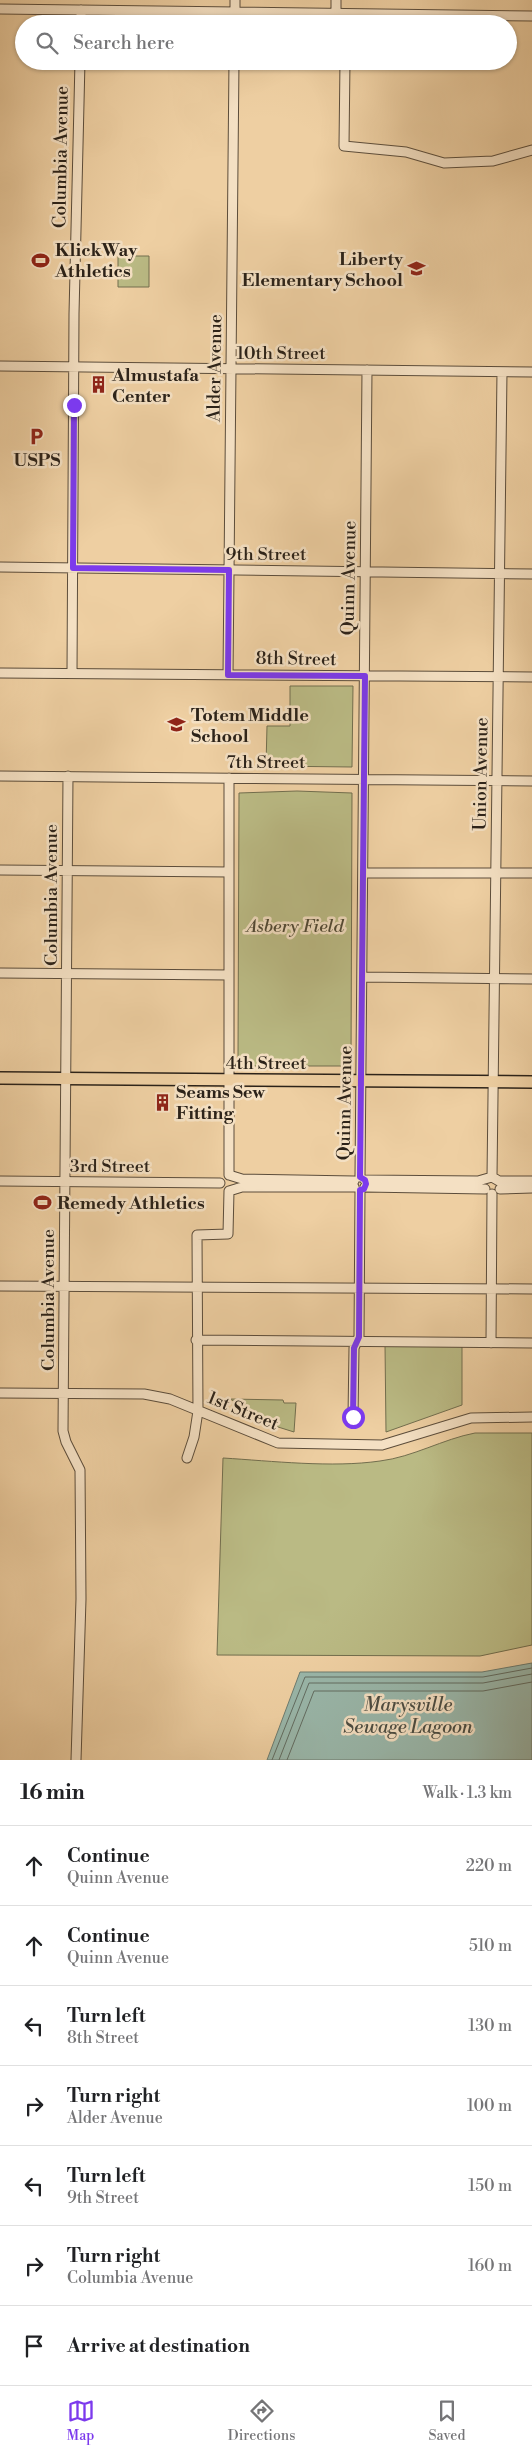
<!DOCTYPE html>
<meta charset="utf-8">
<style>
body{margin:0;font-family:"Libre Bodoni",serif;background:#f6f6f6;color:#202124}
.stop{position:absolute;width:15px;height:15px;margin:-11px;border:4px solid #7c3aed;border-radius:50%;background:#fff}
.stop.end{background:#7c3aed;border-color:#fff;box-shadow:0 1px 5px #0008}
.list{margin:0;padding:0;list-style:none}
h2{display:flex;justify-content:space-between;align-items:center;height:65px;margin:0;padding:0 20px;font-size:21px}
h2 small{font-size:16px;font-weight:400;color:#757577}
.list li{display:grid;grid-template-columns:32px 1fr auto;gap:15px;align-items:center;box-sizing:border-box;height:80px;padding:0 20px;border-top:1px solid #e0e0e0}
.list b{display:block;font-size:19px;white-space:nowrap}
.list p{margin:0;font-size:16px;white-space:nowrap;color:#757577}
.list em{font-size:16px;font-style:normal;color:#757577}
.icon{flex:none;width:28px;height:28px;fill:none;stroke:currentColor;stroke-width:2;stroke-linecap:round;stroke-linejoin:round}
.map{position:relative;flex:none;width:532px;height:1760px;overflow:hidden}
.search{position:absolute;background:#fff;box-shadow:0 1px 4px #0004;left:15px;right:15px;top:15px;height:55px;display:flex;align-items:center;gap:12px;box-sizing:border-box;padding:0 18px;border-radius:28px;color:#757577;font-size:19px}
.sheet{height:625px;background:#fff}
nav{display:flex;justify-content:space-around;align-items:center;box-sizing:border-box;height:70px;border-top:1px solid #e0e0e0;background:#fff;font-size:14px;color:#757577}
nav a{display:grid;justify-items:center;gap:2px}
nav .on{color:#7c3aed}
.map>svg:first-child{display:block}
</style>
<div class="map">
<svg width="532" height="1760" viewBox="0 0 532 1760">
<rect width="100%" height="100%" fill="#eecfa2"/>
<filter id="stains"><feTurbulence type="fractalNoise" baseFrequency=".004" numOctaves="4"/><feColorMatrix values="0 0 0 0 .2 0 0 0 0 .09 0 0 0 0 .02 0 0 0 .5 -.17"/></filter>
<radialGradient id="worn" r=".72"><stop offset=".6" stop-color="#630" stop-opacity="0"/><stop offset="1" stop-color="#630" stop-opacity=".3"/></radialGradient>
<path fill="#baba84" stroke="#726e4e" d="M118 256H149V287H118Z
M290 686H353L352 767 266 766 267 726H290Z
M297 791 352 793 351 1066H243L238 1059 239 793Z
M385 1345 462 1346V1405L386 1432Z
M230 1399 283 1400 284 1403H296L294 1432 259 1421 258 1414Z
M475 1433H532V1645L480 1656 217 1655 223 1458C272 1461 332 1468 380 1461 413 1457 443 1439 475 1433Z"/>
<path fill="#99b6a9" stroke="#6d7b6f" d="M532 1663V1760H267L300 1672H482Z"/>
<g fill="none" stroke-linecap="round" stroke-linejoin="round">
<path stroke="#626c61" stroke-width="1" d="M272 1760 305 1677H483L532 1668
M279 1760 309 1683H483L532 1674
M287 1760 314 1691H483L532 1682"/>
<defs>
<path id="minor" d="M0 9 532 16
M336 13V0
M81 24V10
M235 24V0
M345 61 344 146 406 152 444 163 493 161 532 150
M0 366 532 372
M0 567 532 574
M0 673 532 677
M72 673 74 314 80 61
M228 675 234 61
M0 776 532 781
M68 776 63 1431 66 1442 80 1470 81 1599 76 1760
M0 870 229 872
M363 873H532
M0 973 229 975
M363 977 532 979
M229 1175V778
M229 1175 242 1179 354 1181
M360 1177 367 370
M492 1177 502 372
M492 1177 499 1181H532
M365 1180 478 1181 492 1177
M0 1181 220 1183
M365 1187 485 1189
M500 1189 532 1188
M229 1191 242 1187H354
M0 1286 532 1289
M196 1340 532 1343
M491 1343 492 1194
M0 1393 144 1394 170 1399 278 1443 382 1445 471 1418 532 1417
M353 1417 354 1348 359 1337 360 1191
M187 1458 194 1437 198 1411 197 1235 228 1234 229 1191"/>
<path id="major" d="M0 1078 532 1082"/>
</defs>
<use href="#minor" stroke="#5c4d3b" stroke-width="11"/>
<use href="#major" stroke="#2b2219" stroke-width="14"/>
<use href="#minor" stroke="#f4e0c3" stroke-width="9"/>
<use href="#major" stroke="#eecfa2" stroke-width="11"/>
</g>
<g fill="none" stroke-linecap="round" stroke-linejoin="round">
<path stroke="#7c3aed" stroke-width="6" d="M74 405 73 568 229 570 228 675 365 676 360 1177 365 1180 366 1184 364 1189 360 1190 359 1337 354 1348 353 1417"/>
</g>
<defs>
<symbol id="stadium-bare" viewBox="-9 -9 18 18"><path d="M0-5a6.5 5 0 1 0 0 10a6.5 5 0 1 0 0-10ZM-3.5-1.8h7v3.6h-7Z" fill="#8f2418" stroke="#f4e0c3" stroke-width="2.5" paint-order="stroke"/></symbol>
<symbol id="school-bare" viewBox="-9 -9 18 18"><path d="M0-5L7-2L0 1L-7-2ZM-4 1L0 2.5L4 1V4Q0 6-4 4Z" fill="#8f2418" stroke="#f4e0c3" stroke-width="2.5" paint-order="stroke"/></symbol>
<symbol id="building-bare" viewBox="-9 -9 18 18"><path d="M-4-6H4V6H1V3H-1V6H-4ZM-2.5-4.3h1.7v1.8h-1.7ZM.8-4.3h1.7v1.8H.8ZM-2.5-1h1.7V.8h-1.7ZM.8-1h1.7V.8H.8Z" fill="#8f2418" stroke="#f4e0c3" stroke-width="2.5" paint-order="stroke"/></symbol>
<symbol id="parking-bare" viewBox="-9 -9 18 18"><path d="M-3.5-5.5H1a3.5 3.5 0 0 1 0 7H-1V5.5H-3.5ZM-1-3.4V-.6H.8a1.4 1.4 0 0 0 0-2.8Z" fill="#8f2418" stroke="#f4e0c3" stroke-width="2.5" paint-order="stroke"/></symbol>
</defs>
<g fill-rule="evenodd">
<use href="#stadium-bare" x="28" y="248" width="25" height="25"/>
<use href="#school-bare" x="404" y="256" width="25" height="25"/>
<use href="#building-bare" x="86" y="372" width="25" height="25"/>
<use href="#parking-bare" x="24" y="424" width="25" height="25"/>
<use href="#school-bare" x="164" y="712" width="25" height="25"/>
<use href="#building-bare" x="150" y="1090" width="25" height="25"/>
<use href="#stadium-bare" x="30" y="1190" width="25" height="25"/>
</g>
<g text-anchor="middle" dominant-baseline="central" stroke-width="5" stroke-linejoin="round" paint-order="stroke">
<g font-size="18" fill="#2b2219" stroke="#f4e0c3">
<text transform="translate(61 157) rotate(-89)">Columbia Avenue</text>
<text x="281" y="353">10th Street</text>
<text transform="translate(215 368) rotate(-89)">Alder Avenue</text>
<text x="266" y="554">9th Street</text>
<text transform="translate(349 578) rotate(-89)">Quinn Avenue</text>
<text transform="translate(296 659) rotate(1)">8th Street</text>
<text x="266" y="762">7th Street</text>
<text transform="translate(481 774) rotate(-89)">Union Avenue</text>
<text transform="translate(51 895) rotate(-90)">Columbia Avenue</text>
<text x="266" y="1063">4th Street</text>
<text transform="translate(345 1103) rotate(-89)">Quinn Avenue</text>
<text x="110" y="1166">3rd Street</text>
<text transform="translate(48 1300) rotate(-90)">Columbia Avenue</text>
<text transform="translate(243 1411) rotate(22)">1st Street</text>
</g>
<g font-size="18" font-weight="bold" fill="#2b2219" stroke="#f4e0c3" text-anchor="start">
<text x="55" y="250">KlickWay<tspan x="55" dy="21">Athletics</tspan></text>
<text x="403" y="259" text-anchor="end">Liberty<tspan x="403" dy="21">Elementary School</tspan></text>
<text x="112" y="375">Almustafa<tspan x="112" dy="21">Center</tspan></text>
<text x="37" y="460" text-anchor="middle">USPS</text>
<text x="191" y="715">Totem Middle<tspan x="191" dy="21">School</tspan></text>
<text x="176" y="1092">Seams Sew<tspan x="176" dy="21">Fitting</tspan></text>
<text x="57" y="1203">Remedy Athletics</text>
</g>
<g font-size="18" font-style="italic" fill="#4f4834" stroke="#f4e0c3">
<text x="295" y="926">Asbery Field</text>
</g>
<g font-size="19" font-style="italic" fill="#4c4e44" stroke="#f4e0c3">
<text x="408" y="1705">Marysville<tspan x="408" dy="22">Sewage Lagoon</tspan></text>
</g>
</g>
<rect width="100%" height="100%" filter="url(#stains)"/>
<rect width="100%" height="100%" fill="url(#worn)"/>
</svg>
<div class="stop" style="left:353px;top:1417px"></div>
<div class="stop end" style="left:74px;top:405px"></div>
<div class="search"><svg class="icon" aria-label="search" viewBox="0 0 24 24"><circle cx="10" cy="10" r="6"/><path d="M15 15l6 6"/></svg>Search here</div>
</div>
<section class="sheet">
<h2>16 min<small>Walk · 1.3 km</small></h2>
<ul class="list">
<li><svg class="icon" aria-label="ahead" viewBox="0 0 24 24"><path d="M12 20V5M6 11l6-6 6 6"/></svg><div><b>Continue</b><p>Quinn Avenue</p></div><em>220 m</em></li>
<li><svg class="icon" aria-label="ahead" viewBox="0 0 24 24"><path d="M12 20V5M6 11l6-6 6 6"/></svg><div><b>Continue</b><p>Quinn Avenue</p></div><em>510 m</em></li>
<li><svg class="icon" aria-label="left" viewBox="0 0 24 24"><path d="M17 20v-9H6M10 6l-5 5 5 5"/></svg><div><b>Turn left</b><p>8th Street</p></div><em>130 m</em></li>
<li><svg class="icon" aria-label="right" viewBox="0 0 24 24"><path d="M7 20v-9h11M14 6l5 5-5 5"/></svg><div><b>Turn right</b><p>Alder Avenue</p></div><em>100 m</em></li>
<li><svg class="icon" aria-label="left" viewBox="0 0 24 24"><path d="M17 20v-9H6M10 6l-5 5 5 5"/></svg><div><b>Turn left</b><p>9th Street</p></div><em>150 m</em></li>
<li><svg class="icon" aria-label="right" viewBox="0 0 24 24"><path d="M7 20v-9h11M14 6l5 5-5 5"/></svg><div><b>Turn right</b><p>Columbia Avenue</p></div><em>160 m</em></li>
<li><svg class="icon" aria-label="arrive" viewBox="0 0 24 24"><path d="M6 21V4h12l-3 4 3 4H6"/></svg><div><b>Arrive at destination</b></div></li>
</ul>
</section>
<nav>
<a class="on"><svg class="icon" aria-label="map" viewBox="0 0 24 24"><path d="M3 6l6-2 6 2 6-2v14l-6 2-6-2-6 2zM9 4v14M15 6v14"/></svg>Map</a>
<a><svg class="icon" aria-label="directions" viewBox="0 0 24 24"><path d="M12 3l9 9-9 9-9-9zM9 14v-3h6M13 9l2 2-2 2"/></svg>Directions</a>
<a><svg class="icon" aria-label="saved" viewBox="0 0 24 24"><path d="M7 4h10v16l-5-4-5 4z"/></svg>Saved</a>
</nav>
